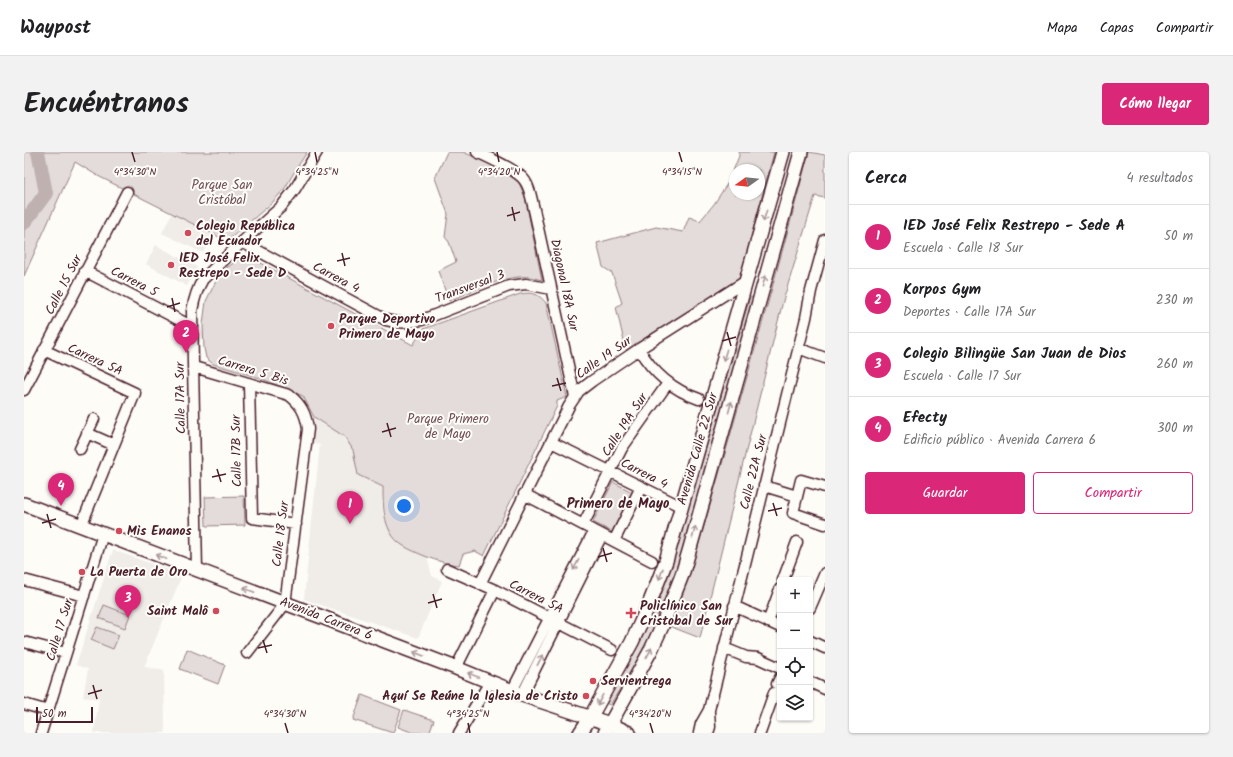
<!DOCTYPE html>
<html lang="es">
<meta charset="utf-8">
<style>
body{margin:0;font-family:Kalam,sans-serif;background:#f2f2f2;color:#202124}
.controls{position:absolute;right:12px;bottom:12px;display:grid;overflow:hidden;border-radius:4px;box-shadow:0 1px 3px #0004}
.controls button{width:36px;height:36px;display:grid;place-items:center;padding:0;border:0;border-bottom:1px solid #e0e0e0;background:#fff;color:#202124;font:20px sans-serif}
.compass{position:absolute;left:705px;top:12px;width:36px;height:36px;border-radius:50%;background:#fff;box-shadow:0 1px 3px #0004;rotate:255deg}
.scale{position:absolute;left:12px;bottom:10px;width:57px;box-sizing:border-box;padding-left:4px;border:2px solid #4a1f2b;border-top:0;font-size:11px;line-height:14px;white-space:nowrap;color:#4a1f2b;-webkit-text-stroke:3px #fdfcf7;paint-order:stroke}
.you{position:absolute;left:380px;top:354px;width:14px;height:14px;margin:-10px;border:3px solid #fff;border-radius:50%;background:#1a73e8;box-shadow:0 0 0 6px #1a73e833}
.badge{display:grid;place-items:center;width:26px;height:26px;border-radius:50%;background:#db2777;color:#fff;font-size:13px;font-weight:700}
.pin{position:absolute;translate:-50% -33px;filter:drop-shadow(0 1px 2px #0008)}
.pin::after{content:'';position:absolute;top:21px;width:14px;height:12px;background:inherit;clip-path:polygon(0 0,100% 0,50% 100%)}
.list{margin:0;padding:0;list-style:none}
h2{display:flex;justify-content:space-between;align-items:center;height:52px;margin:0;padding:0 16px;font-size:17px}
h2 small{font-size:13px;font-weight:400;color:#757577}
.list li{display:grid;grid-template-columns:26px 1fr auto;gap:12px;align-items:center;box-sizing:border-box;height:64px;padding:0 16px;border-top:1px solid #e0e0e0}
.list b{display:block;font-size:15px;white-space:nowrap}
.list p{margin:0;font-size:13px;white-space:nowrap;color:#757577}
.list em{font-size:13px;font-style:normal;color:#757577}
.actions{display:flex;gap:8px;padding:12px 16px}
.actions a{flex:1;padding:9px 0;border:1px solid #db2777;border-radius:4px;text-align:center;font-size:14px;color:#db2777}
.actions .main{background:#db2777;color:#fff}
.icon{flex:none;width:22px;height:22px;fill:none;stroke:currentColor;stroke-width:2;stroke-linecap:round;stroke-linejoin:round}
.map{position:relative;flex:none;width:801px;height:581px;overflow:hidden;border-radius:4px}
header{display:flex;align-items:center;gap:24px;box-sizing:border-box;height:56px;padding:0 20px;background:#fff;border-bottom:1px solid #e0e0e0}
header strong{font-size:19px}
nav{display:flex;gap:22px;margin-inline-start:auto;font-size:14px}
.intro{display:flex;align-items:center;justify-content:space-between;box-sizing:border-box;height:96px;padding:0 24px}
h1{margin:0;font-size:28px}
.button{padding:10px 18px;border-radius:4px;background:#db2777;color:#fff;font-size:14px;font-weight:700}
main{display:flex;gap:24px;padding:0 24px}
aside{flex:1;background:#fff;border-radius:4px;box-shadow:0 1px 3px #0004}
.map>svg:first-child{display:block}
</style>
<header>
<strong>Waypost</strong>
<nav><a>Mapa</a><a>Capas</a><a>Compartir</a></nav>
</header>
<div class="intro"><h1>Encuéntranos</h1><a class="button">Cómo llegar</a></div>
<main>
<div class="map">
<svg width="801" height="581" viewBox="0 0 801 581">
<rect width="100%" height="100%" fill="#fdfcf7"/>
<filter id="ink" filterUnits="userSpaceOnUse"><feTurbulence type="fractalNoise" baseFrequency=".025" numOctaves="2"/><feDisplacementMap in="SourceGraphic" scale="8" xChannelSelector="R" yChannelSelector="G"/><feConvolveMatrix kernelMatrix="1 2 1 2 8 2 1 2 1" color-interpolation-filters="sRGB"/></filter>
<g filter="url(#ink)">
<path fill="#f0ece8" d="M148 61 189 81 179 101 138 81Z
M132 93 173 115 163 134 122 112Z
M290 265 321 285 329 298 334 323 359 335 358 350 360 365 366 378 389 398 403 405 408 424 418 429 394 486 280 447 296 293 288 290Z
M89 398 158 423 120 515 140 518 141 581H70L75 547 59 545 64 517 52 513Z"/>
<path fill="#e3dcda" stroke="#967e82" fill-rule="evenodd" d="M0 0H283L272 17 261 36 248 51 203 89 74 24 51 10 0 124Z
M423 0H439L485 20 495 31 501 45 518 128C514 127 510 126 506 125 481 122 448 140 425 149L414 119 432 110 425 90 421 85 424 62 411 26Z
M715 0H750L716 126 602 198 592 155 598 151 588 121 579 115 573 91 632 75 659 80 665 65 676 69 690 52 705 29 715 4ZM711 18H735V42H711Z
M785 0 801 3V46L791 44 759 149 676 486 645 474C670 416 685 355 703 295 731 197 759 99 785 0Z
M222 103 389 193 399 177 496 142C508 140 514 141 522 151L543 245 533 249V254L460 404 451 399 439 402 435 413C419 411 410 408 396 402 389 399 380 395 374 390 359 376 359 353 359 335L334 323 329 298 321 285 290 265 279 244 236 226 189 212 182 206 180 196 179 172 182 149 191 131 201 117 218 105Z
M726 145 734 146 658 405 641 452 627 482 612 511 586 553 579 550 632 454 639 436 669 335 675 320Z
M589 330 608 340 588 380 569 370Z
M220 344 221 373 182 374 181 345Z
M80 453 106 463 101 476 75 466Z
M73 475 95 483 89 497 67 488Z
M163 497 201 513 194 532 156 517Z
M338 543 377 558 369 581 329 568Z
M380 558 410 568 405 581H390L374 575Z"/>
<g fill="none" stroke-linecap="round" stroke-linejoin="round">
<path stroke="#c0b1b1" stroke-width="14" d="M0 71 22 41 14 0"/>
<defs>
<path id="minor" d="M453 0C465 6 494 18 501 29 506 36 507 45 509 53L551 245
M218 90 362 168C374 172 385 171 398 168L485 134 502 132 527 137
M61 119 169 175
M774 196 801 206
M615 197C629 221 649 238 675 247
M20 198 111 241 57 374
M170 215 265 243C277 252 282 262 284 277L261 452 223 501
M225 231 228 366 272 372
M0 238 103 40
M63 281 90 293
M527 290 658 355
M56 297 70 267
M740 334 773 344
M801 335 777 328 769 361 801 372
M500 342 628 409
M559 373 598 296 644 231
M590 389 617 335
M423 417 471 438 588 498
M173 419 168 159C170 147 173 137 179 127L218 90 257 55 271 37 293 0
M0 428 60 444
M759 428 773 390
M456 432 545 254 555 239 568 229 615 197 722 129
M710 454 756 475
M786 456 801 421
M744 470 756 437
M786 489 801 496
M0 490 42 501
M700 496 722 505 734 506 756 516
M432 516 471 438
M786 530 801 537
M753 532 756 526
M488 539 570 379
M498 543 578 383
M0 552 24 559
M17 581 79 382
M435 581 466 530
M675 581 677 572 685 558 782 166 787 139 801 88
M684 581 686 575 685 560
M736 581 750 541"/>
<path id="major" d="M0 352 432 516 498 543 586 572 605 581
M556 581 566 566 608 490 626 450 642 409 759 0
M581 581 627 498 638 474 658 423 666 396 777 0"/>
</defs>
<use href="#minor" stroke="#4a1f2b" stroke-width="13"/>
<use href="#major" stroke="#4a1f2b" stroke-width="16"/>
<use href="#minor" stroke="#fdfcf7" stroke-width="10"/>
<use href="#major" stroke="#fdfcf7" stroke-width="13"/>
</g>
<defs><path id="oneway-shaft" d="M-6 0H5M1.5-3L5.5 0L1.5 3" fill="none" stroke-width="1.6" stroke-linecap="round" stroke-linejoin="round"/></defs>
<g stroke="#ac999b">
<use href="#oneway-shaft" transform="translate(741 64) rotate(106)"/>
<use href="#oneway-shaft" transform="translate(740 129) rotate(-75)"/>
<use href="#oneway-shaft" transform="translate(701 203) rotate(106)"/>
<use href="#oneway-shaft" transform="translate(706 255) rotate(-75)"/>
<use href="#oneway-shaft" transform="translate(670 380) rotate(-75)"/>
<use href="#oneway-shaft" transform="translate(137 405) rotate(-159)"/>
<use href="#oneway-shaft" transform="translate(552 413) rotate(117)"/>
<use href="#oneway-shaft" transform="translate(637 422) rotate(110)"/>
<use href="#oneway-shaft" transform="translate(225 438) rotate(-159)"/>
<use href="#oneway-shaft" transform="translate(625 501) rotate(-62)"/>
<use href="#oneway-shaft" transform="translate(395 502) rotate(-159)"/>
<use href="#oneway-shaft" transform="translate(516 508) rotate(-63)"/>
<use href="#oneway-shaft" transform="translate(449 523) rotate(-158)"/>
<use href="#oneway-shaft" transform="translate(576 548) rotate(118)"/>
</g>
</g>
<path fill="none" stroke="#4a1f2b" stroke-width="1.5" d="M108 0 111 10M291 0 293 10M473 0 475 10M655 0 658 10M488 55 491 69M483 64 496 60M318 101 321 114M313 109 326 106M148 146 151 160M143 155 156 151M703 180 707 194M698 189 712 185M533 226 537 239M528 234 542 231M363 271 367 285M358 280 372 276M193 317 197 330M188 325 202 322M749 351 753 364M744 359 758 356M23 362 27 376M18 371 32 367M579 396 583 410M574 405 588 401M409 442 413 456M404 451 418 447M239 488 243 501M234 496 248 493M69 533 73 547M64 542 78 538M261 571 264 581M444 571 446 581M626 571 629 581"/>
<g fill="#d1495b" stroke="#fdfcf7" stroke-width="1.5">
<circle cx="164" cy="81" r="4"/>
<circle cx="147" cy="113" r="4"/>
<circle cx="307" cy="174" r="4"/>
<circle cx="95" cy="379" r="4"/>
<circle cx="58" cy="420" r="4"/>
<circle cx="192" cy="459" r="4"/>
<path d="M605 455h4v4h4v4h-4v4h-4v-4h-4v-4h4z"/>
<circle cx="569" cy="529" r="4"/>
<circle cx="562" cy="544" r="4"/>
</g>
<g text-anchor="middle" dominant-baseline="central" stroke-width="4" stroke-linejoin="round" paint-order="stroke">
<g font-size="13" fill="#704e57" stroke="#fdfcf7">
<text x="198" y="33">Parque San<tspan x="198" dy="15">Cristóbal</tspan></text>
<text x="424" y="267">Parque Primero<tspan x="424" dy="15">de Mayo</tspan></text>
</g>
<g font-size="13" font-weight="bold" fill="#4a1f2b" stroke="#fdfcf7" text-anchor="start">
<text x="172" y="74">Colegio República<tspan x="172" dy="15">del Ecuador</tspan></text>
<text x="155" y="106">IED José Felix<tspan x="155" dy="15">Restrepo - Sede D</tspan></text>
<text x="315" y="167">Parque Deportivo<tspan x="315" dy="15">Primero de Mayo</tspan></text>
<text x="103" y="379">Mis Enanos</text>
<text x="66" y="420">La Puerta de Oro</text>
<text x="616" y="454">Policlínico San<tspan x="616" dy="15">Cristobal de Sur</tspan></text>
<text x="184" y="459" text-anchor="end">Saint Malô</text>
<text x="577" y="529">Servientrega</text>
<text x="554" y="544" text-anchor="end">Aquí Se Reúne la Iglesia de Cristo</text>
</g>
<g font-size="13" fill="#4a1f2b" stroke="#fdfcf7">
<text transform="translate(312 126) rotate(28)">Carrera 4</text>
<text transform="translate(110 130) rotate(27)">Carrera 5</text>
<text transform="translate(40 133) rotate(-63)">Calle 15 Sur</text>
<text transform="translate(540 133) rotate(78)">Diagonal 18A Sur</text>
<text transform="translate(446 135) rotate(-20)">Transversal 3</text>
<text transform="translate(580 206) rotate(-35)">Calle 19 Sur</text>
<text transform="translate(71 208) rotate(25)">Carrera 5A</text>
<text transform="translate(229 219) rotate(17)">Carrera 5 Bis</text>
<text transform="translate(157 246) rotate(-91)">Calle 17A Sur</text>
<text transform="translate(601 273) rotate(-57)">Calle 19A Sur</text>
<text transform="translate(674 297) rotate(-74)">Avenida Calle 22 Sur</text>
<text transform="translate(213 299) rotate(-91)">Calle 17B Sur</text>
<text transform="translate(730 320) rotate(-76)">Calle 22A Sur</text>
<text transform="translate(620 322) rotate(27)">Carrera 4</text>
<text transform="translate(257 382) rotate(-83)">Calle 18 Sur</text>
<text transform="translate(512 445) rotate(27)">Carrera 5A</text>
<text transform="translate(302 467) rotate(21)">Avenida Carrera 6</text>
<text transform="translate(36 478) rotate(-73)">Calle 17 Sur</text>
</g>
<g font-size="14" font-weight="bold" fill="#4a1f2b" stroke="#fdfcf7">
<text x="594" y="352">Primero de Mayo</text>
</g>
</g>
<g font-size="10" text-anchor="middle" fill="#4a1f2b" stroke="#fdfcf7" stroke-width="4" stroke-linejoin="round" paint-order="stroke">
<text x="111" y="23">4°34'30"N</text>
<text x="293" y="23">4°34'25"N</text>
<text x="475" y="23">4°34'20"N</text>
<text x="658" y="23">4°34'15"N</text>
<text x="261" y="565">4°34'30"N</text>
<text x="444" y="565">4°34'25"N</text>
<text x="626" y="565">4°34'20"N</text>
</g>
</svg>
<div class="controls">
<button>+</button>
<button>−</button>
<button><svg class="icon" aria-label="locate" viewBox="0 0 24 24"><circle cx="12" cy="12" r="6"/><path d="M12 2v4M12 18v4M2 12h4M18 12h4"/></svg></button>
<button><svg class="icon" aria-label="layers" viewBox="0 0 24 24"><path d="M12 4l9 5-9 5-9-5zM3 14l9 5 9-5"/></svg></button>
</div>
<svg class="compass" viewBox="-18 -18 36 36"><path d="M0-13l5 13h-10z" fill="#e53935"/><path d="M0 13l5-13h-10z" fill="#757577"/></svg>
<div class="scale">50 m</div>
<div class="you"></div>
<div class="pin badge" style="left:326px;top:372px">1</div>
<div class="pin badge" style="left:162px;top:201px">2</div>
<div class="pin badge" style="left:104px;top:466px">3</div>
<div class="pin badge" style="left:37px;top:354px">4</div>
</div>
<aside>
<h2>Cerca<small>4 resultados</small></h2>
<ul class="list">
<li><span class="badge">1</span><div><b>IED José Felix Restrepo - Sede A</b><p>Escuela · Calle 18 Sur</p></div><em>50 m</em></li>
<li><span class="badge">2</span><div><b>Korpos Gym</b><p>Deportes · Calle 17A Sur</p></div><em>230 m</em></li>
<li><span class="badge">3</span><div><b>Colegio Bilingüe San Juan de Dios</b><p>Escuela · Calle 17 Sur</p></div><em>260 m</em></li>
<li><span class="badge">4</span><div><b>Efecty</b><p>Edificio público · Avenida Carrera 6</p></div><em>300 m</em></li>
</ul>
<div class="actions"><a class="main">Guardar</a><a>Compartir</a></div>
</aside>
</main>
